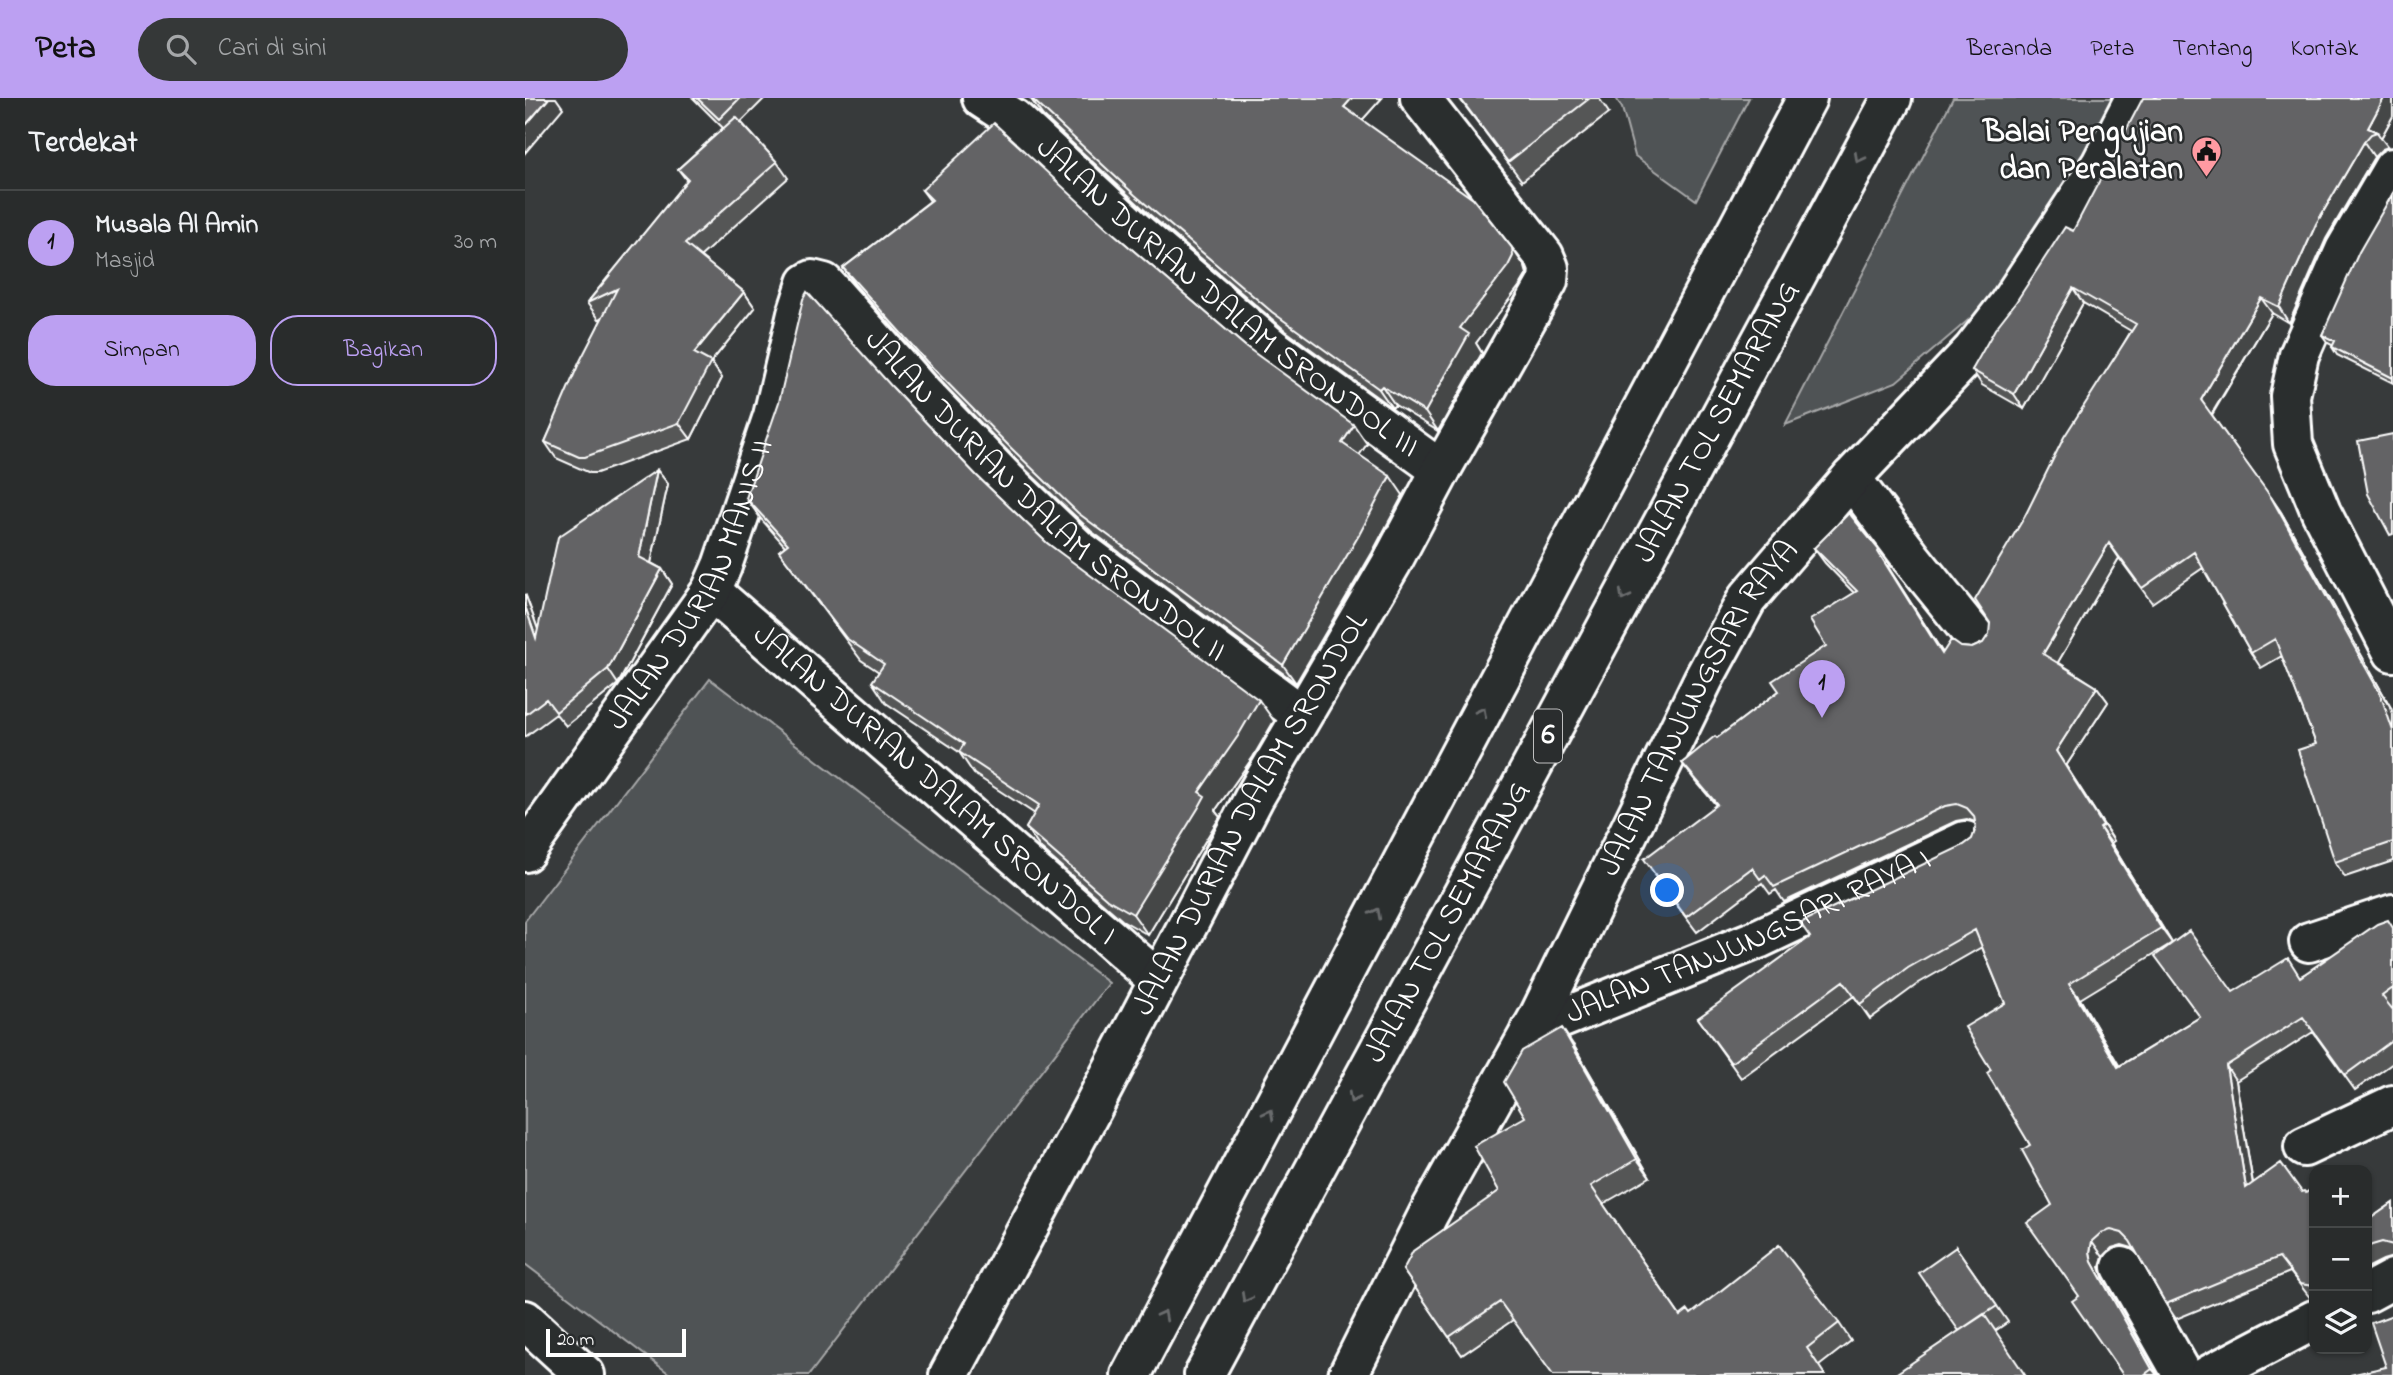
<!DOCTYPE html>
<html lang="id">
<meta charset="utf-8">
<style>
body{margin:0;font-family:"Indie Flower",sans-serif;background:#353838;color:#f1f3f6}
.controls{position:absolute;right:21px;bottom:21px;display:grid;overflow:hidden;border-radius:14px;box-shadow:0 2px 5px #0004}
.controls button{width:63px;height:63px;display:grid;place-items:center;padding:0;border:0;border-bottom:2px solid #454848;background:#292c2c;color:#f1f3f6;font:35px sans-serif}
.scale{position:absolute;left:21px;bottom:18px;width:140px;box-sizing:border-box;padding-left:7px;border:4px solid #fff;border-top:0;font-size:19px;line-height:24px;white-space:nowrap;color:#fff;-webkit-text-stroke:5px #2a2d2e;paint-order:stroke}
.you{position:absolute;left:1143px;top:793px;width:24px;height:24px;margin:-18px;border:5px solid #fff;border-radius:50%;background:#1a73e8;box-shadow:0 0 0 10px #1a73e833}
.badge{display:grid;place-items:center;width:46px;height:46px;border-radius:50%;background:#bca0f2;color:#111;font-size:23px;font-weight:700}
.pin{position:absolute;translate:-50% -58px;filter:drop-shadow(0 2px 4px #0008)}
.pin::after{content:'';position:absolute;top:37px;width:24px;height:21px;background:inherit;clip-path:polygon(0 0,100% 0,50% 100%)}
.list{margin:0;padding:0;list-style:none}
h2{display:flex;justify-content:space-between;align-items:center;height:91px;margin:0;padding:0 28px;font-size:30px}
h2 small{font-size:23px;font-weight:400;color:#a5a7a9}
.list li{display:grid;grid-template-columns:46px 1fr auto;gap:21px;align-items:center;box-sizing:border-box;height:105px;padding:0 28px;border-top:2px solid #454848}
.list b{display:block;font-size:26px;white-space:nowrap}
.list p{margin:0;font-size:23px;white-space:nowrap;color:#a5a7a9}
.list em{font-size:23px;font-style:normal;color:#a5a7a9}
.actions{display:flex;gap:14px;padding:21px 28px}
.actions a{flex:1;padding:16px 0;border:2px solid #bca0f2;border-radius:28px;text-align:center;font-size:24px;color:#bca0f2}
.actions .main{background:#bca0f2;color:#111}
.icon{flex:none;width:38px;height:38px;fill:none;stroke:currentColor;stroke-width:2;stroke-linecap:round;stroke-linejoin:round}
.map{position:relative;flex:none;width:1868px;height:1277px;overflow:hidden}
header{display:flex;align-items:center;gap:42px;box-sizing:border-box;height:98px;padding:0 35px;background:#bca0f2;color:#111}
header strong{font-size:33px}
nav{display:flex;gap:38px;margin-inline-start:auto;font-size:24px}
.search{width:490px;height:63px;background:#353838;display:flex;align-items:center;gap:18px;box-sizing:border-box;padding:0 24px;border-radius:38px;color:#a5a7a9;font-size:26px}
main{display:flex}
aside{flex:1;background:#292c2c}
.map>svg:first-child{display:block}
</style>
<header>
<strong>Peta</strong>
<div class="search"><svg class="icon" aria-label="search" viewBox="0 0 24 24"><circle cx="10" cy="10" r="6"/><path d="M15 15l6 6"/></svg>Cari di sini</div>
<nav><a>Beranda</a><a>Peta</a><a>Tentang</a><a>Kontak</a></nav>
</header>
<main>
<aside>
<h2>Terdekat<small></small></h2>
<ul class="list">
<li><span class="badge">1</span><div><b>Musala Al Amin</b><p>Masjid</p></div><em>30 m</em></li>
</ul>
<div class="actions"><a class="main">Simpan</a><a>Bagikan</a></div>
</aside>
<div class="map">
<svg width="1868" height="1277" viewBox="0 0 1868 1277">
<rect width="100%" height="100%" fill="#373a3b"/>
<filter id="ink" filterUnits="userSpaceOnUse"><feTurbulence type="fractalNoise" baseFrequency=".0143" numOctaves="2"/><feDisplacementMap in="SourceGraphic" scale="14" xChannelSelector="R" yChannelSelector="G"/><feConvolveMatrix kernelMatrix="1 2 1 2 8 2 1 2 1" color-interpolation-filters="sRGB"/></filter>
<g filter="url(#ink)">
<path fill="#505354" stroke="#a8a9aa" stroke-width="2" d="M1091 0H1224L1171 102 1110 58 1097 10Z
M1428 0H1589L1504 170 1371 284 1260 327Z
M185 581 584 885 284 1277H146L0 1166V823Z"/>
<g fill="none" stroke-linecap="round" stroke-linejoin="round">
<defs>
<g id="street">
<path id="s1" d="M457 0 489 21 609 132 747 250 916 372"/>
<path d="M1868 70 1820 152 1774 257 1765 298 1768 346 1796 414 1868 554"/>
<path d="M1326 380 1388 462 1454 544"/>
<path id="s2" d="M186 493 633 882"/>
<path id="s3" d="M0 754 186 493 197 468 248 318 272 216 282 185 287 182 299 185 398 296 482 383 552 450 777 617"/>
<path d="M1784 844 1868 816"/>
<path id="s4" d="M1005 933 1233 841 1440 743"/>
<path d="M1779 1049 1868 1007"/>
<path d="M1597 1169 1658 1277"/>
<path d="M1842 1195 1868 1181"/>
<path d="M0 1222 60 1277"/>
<path id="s5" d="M424 1277 568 1009 729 700 866 466 916 372 1023 183 1024 170 1019 158 895 0"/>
<path id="s6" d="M823 1277 903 1117 1013 920 1179 580 1222 501 1326 380 1448 252 1483 207 1576 66 1610 0"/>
<path d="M1684 1277 1789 1222"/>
</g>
<g id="highway">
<path d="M606 1277 1282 0"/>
<path id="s7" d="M679 1277 1367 0"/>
</g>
</defs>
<use href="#street" stroke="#fff" stroke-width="44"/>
<use href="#highway" stroke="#fff" stroke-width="44"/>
<use href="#street" stroke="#2a2d2e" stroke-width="38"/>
<use href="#highway" stroke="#2a2d2e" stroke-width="38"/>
</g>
<path fill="#555657" stroke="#fff" stroke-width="2" d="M168 0H240L216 24 252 64 263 80 175 159 219 194 230 210 186 264 197 280 166 341 72 375H65L31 360 20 344 77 220 74 221 62 205 162 83 153 71 198 30Z
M505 0H857L837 22 1000 169 1002 176 996 186 951 245 957 255 913 333 870 307 867 310 761 233 624 116 518 18Z
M934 0H1074L1084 15 997 83Z
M1868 0V18L1856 40 1863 49 1857 51 1849 59 1801 141 1764 225 1747 215 1687 317 1756 414 1866 610 1868 616V763L1820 779 1810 764 1791 646 1757 558 1736 570 1726 555 1678 470 1627 505 1594 460 1533 564 1572 589 1583 604 1541 668 1589 743 1586 745 1647 845 1555 901 1594 968 1675 919 1708 894 1776 878 1868 830V965L1830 992 1788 934 1711 983 1728 1085 1781 1095 1789 1089V1201H1786L1765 1174 1651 1221 1641 1206 1611 1153 1607 1150 1597 1147 1587 1150 1578 1159 1575 1169 1578 1179 1633 1277H1598L1554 1198 1527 1107 1505 1047 1466 972 1480 905 1457 849 1394 885 1345 921 1329 898 1216 980 1173 920 1439 747 1447 741 1451 730 1450 724 1442 721 1431 723 1259 804 1251 792 1245 796 1237 785 1172 834 1129 777 1191 707 1168 680 1157 665 1192 640 1254 593 1301 548 1329 495 1300 465 1289 450 1354 452 1365 467 1363 469 1418 555 1436 549 1447 550 1458 545 1464 536 1500 418 1606 233 1558 205 1499 311 1457 287 1447 272 1548 133Z
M397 92 582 130 720 248 842 346 834 357 878 397 847 455 771 585 566 433 497 368 414 281 331 188 318 170 405 103Z
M1868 95V285L1812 257 1807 249V247L1803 245 1797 237Z
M368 290 452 378 522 445 749 623 728 659 690 713 695 719 688 730 623 837 597 822 516 751 501 730 510 716 449 676 434 654 361 605 347 584 354 574 336 562 254 453 260 448 236 421 221 400Z
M132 372 143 386 126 465 137 471 147 486 93 586 41 628 31 616 0 639V496L13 531Z
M1049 948 1125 1079 1078 1106 1155 1218 1166 1216 1314 1225 1326 1243 1294 1268 988 1222 937 1257 878 1172 974 1093 1000 1019Z
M1868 1105V1159L1858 1162 1842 1170V1123Z
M1431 1149 1483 1224 1470 1233H1434Z"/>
<path fill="#454647" stroke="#fff" stroke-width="2" d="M24 0H31L38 10 0 55V28Z
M827 0H857L832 28 819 9Z
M1859 0H1868V18L1856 40 1852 34 1843 30Z
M1839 44 1849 59 1801 141 1764 225 1754 209 1791 126Z
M987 150 1000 169 1002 176 996 186 951 245 957 255 913 333 900 314 935 230Z
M1548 190 1558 205 1499 311 1489 296Z
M219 194 230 210 186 264 197 280 166 341 154 325 169 255Z
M1736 200 1747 215 1686 317 1676 302Z
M857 288 870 307 867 310 854 291Z
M829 327 842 346 830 363 817 345Z
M132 372 143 386 124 474 114 459Z
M865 378 878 397 847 455 771 585 758 567Z
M1746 399 1756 414 1866 610 1868 616V633Z
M1584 445 1594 460 1529 571 1518 556Z
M1353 454 1363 469 1428 571 1417 556Z
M137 471 147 486 93 586 83 571Z
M0 496 1 498 21 554 11 540 0 508Z
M1572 589 1583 604 1541 668 1589 743 1531 653Z
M734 602 749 623 728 659 690 713 695 719 688 730 623 837 608 816 674 694Z
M1575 730 1586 745 1647 845 1636 830Z
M1544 886 1555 901 1604 984 1593 969Z
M1037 930 1049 948 1125 1079 1112 1061Z
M1701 968 1711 983 1731 1105 1721 1090Z
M1567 1143 1578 1159 1575 1169 1578 1179 1633 1277H1632L1627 1271 1567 1164 1565 1154Z"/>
<path fill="#636465" stroke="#fff" stroke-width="2" d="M0 0H24L0 28Z
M172 0H215L194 21Z
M506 0H827L819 9 948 101 987 150 988 158 983 168 935 230 944 236 900 314 857 288 854 291 747 214 610 97Z
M935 0H1065L983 64Z
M1618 0H1859L1843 30 1852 34 1846 36 1839 44 1791 126 1754 209 1736 200 1676 302 1746 399 1855 595 1868 633V744L1810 764 1773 652 1791 646 1750 541 1726 555 1669 454 1617 490 1584 445 1518 556 1572 589 1531 653 1578 728 1575 730 1636 830 1544 886 1593 969 1675 919 1630 858 1664 833 1708 894 1763 860 1775 879 1852 826 1863 822 1868 830V890L1857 898 1868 912V942L1820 977 1778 919 1701 968 1721 1090 1756 1065 1777 1094 1779 1093 1781 1095 1789 1089V1188L1775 1186 1754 1159 1641 1206 1605 1143 1597 1135 1586 1132 1576 1135 1567 1143 1565 1154 1567 1164 1627 1271 1619 1277H1598L1547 1203 1554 1198 1502 1125 1527 1107 1497 1052 1505 1047 1462 975 1466 972 1440 929 1480 905 1450 832 1383 870 1335 906 1318 883 1206 965 1173 920 1285 839 1275 825 1439 747 1447 741 1451 730 1449 718 1442 710 1432 706 1420 708 1249 789 1240 777 1235 781 1227 770 1161 819 1119 761 1192 706 1157 665 1190 638 1192 640 1254 593 1247 583 1301 548 1285 522 1332 493 1289 450 1324 415 1354 452 1353 454 1417 556 1426 542 1436 549 1447 550 1458 545 1464 536 1465 525 1450 502 1500 418 1539 339 1611 226 1548 190 1489 296 1447 272 1470 231 1491 204 1540 129 1548 133Z
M211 19 252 64 160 146 219 194 169 255 186 264 154 325 60 359H54L20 344 54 265 92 191 62 205 163 81 153 71Z
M469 25 582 130 720 248 829 327 817 345 865 378 834 437 758 567 553 415 485 349 401 263 318 170 407 102 397 92Z
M1868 95V280L1807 249 1810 243 1797 237 1834 154Z
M282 194 368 290 452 378 522 445 734 602 713 638 674 694 680 698 674 709 608 816 582 801 501 730 514 707 434 654 439 646 347 584 359 566 321 540 254 453 263 446 221 400 254 304 278 201Z
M1868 336V436L1865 437 1843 396 1833 343Z
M132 372 114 459 137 471 83 571 31 614 21 601 0 617V508L11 540 33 439Z
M1037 930 1112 1061 1066 1088 1155 1218 1163 1212 1166 1216 1254 1147 1314 1225 1282 1250 1300 1277H1028L975 1204 924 1239 878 1172 888 1153 974 1093 949 1048 1000 1019 979 984 997 953Z
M1868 1105V1147L1857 1144 1847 1147 1842 1150V1123Z
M1431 1149 1472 1208 1434 1233 1394 1175Z
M1459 1216 1500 1277H1369Z
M1868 1217V1277H1825L1861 1269 1846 1225Z"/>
<defs><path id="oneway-chevron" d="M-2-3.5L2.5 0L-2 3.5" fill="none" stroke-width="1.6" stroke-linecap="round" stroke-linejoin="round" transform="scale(1.75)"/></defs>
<g stroke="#6a6c6d">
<use href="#oneway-chevron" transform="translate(1334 60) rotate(118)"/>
<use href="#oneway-chevron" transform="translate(1099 498) rotate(118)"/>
<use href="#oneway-chevron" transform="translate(957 614) rotate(-62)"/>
<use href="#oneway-chevron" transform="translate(851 815) rotate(-62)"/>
<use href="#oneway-chevron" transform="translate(828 1000) rotate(118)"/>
<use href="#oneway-chevron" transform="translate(744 1016) rotate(-62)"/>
<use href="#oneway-chevron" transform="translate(721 1200) rotate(118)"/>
<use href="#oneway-chevron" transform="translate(638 1217) rotate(-62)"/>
</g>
</g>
<defs>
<symbol id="civic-pin" viewBox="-11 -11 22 30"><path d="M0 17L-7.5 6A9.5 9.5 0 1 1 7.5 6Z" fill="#ff9aa2" stroke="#2a2d2e"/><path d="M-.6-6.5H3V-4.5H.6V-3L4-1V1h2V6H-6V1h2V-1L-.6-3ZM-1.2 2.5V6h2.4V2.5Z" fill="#111"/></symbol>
</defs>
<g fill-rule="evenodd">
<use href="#civic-pin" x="1664" y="36" width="35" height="47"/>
</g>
<g text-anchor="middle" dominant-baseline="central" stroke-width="5" stroke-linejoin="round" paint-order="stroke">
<rect fill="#2a2d2e" stroke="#bfc0c0" stroke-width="2" x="1009" y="611.5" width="28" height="53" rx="5"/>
<g font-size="30" font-weight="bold" fill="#fff">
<text x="1023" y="638">6</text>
</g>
<g font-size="32" font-weight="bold" fill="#fff" stroke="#2a2d2e" text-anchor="end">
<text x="1658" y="35">Balai Pengujian<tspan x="1658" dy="37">dan Peralatan</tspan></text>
</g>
<g font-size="32" fill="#fff" stroke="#2a2d2e">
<text stroke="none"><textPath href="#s1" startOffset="317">JALAN DURIAN DALAM SRONDOL III</textPath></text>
<text stroke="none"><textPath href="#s7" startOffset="1082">JALAN TOL SEMARANG</textPath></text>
<text stroke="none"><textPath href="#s3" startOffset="970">JALAN DURIAN DALAM SRONDOL II</textPath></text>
<text stroke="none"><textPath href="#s3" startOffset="317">JALAN DURIAN MANIS II</textPath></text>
<text stroke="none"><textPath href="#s6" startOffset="754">JALAN TANJUNGSARI RAYA</textPath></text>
<text stroke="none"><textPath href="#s2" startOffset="296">JALAN DURIAN DALAM SRONDOL I</textPath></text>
<text stroke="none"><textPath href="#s5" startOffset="637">JALAN DURIAN DALAM SRONDOL</textPath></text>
<text stroke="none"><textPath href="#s7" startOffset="514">JALAN TOL SEMARANG</textPath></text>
<text stroke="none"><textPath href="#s4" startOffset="238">JALAN TANJUNGSARI RAYA I</textPath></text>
</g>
</g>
</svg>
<div class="controls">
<button>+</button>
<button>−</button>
<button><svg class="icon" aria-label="layers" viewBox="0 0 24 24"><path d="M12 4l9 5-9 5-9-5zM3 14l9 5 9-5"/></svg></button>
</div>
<div class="scale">20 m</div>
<div class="you"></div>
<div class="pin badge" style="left:1297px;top:620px">1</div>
</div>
</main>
